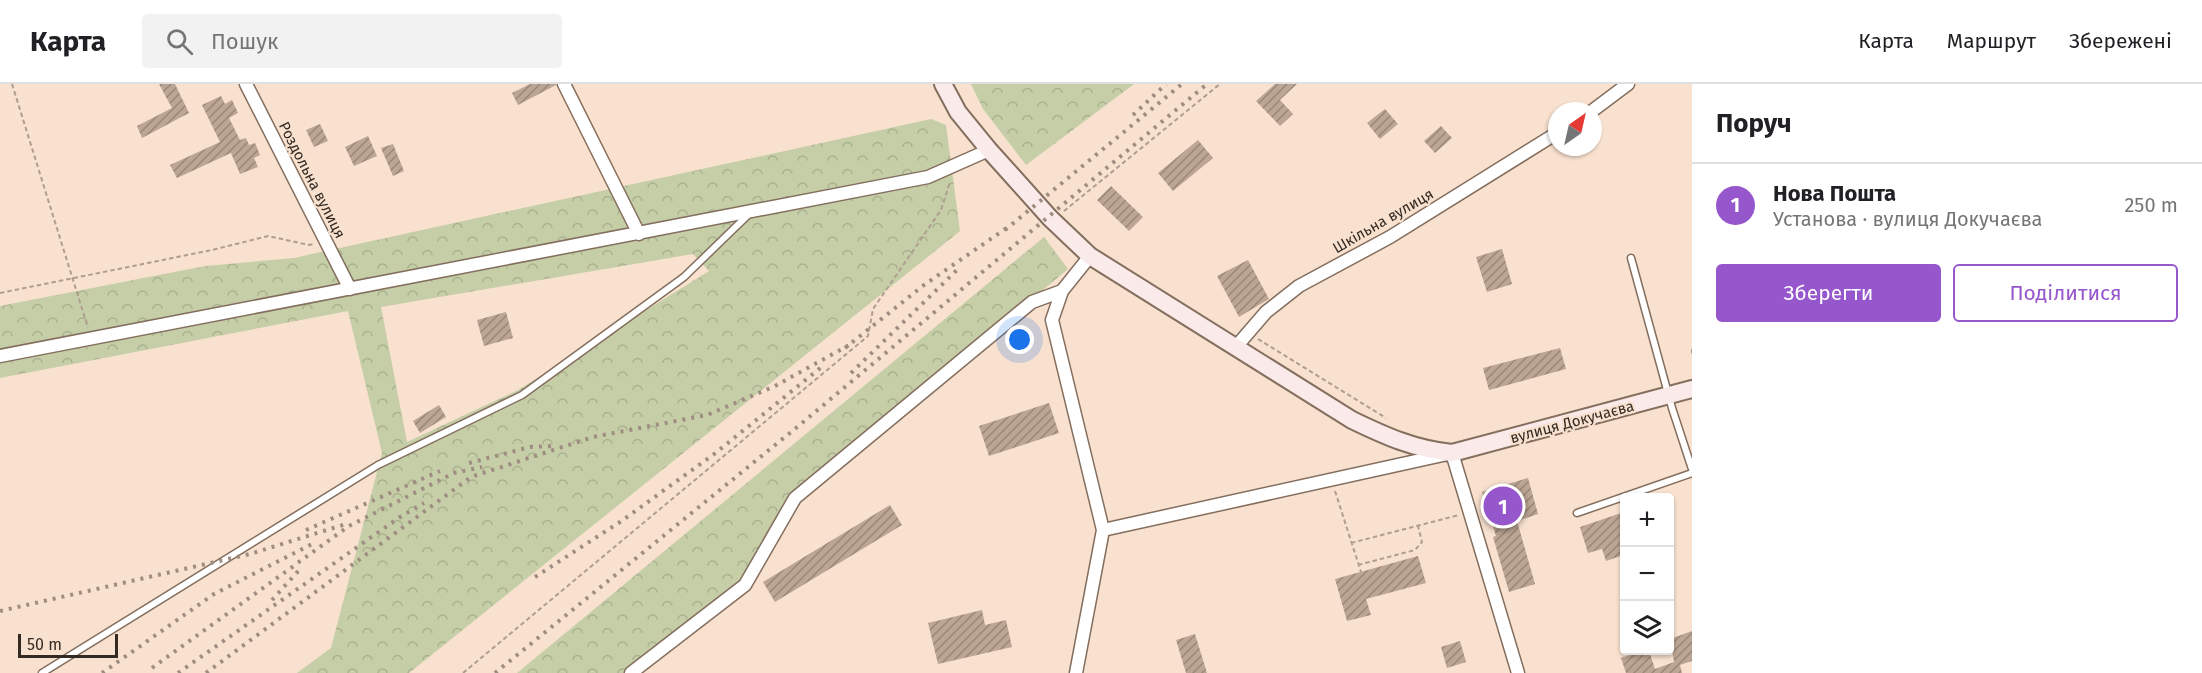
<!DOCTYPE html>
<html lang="uk">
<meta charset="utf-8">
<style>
body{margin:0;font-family:"Fira Sans",sans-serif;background:#f2f2f2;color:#202124}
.controls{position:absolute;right:18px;bottom:18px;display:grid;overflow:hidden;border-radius:6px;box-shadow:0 2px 4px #0004}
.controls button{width:54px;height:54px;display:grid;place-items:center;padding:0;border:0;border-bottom:2px solid #e0e0e0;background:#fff;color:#202124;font:30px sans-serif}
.compass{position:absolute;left:1548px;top:18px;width:54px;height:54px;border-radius:50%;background:#fff;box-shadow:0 2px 4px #0004;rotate:34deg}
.scale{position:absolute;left:18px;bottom:15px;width:100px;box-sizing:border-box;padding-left:6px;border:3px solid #332a23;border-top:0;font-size:16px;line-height:21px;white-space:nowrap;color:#332a23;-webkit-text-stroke:4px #f9e1cf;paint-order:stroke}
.you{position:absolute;left:1020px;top:256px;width:21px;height:21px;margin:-15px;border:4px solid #fff;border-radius:50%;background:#1a73e8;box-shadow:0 0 0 9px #1a73e833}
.badge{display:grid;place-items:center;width:39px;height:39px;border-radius:50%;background:#9656cc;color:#fff;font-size:20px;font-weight:700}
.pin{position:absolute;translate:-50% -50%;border:3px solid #fff;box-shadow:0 2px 6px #0006}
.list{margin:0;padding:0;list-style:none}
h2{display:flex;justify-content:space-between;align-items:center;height:78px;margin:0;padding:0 24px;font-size:26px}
h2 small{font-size:20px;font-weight:400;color:#757577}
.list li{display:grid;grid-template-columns:39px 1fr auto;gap:18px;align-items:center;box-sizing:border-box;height:84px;padding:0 24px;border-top:2px solid #e0e0e0}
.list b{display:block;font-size:22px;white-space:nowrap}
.list p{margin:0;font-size:20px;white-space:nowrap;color:#757577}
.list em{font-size:20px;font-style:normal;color:#757577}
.actions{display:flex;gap:12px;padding:18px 24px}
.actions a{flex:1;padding:14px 0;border:2px solid #9656cc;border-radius:6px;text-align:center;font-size:21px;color:#9656cc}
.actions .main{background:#9656cc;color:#fff}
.icon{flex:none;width:33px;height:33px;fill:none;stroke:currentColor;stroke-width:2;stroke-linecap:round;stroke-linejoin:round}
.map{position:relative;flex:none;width:1692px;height:589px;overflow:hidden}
header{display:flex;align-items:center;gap:36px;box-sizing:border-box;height:84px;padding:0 30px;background:#fff;border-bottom:2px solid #e0e0e0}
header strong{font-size:28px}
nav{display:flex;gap:33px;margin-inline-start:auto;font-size:21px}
.search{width:420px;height:54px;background:#f2f2f2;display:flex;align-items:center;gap:15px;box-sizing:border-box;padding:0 21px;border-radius:6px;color:#757577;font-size:22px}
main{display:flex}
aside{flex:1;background:#fff}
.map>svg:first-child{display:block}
</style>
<header>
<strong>Карта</strong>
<div class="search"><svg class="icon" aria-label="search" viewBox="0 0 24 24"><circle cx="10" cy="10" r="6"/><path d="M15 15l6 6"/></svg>Пошук</div>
<nav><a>Карта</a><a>Маршрут</a><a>Збережені</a></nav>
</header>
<main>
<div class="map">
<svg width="1692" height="589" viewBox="0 0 1692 589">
<defs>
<pattern id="forest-crowns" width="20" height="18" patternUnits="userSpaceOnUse" patternTransform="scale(1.5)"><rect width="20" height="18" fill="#c5cea7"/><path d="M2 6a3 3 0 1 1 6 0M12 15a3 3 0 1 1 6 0" fill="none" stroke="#aab18f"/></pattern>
<pattern id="building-hatch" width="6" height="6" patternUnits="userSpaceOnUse" patternTransform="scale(1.5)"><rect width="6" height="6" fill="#bca594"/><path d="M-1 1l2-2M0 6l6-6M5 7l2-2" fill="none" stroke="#998778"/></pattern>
</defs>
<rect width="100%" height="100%" fill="#f9e1cf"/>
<path fill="url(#forest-crowns)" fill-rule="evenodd" d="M971 0H1134L1026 81 983 25Z
M931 35 946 41 960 147 409 589H297L331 564 382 369 348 227 0 294V222L205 182 294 174ZM693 170 709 187 518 306 407 358 381 223Z
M1044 153 1068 185 795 414 745 501 631 589H517Z"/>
<path fill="url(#building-hatch)" d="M159 0H175L189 29 142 54 137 42 172 24Z
M530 0H556V1L518 21 512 9Z
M1275 0H1297L1280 16 1293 30 1280 42 1256 17Z
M221 12 225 20 232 16 238 29 229 34 240 56 246 54 249 61 255 59 260 71 254 74 258 83 240 90 231 69 177 94 170 81 220 58 202 21Z
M1385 25 1398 40 1380 55 1367 39Z
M320 40 328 57 314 63 306 46Z
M1441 42 1452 54 1435 69 1424 57Z
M368 52 377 72 354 82 345 63Z
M1198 56 1213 74 1173 107 1158 89Z
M393 60 404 87 393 92 381 64Z
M1111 102 1143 133 1129 147 1097 116Z
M1502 165 1512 200 1487 208 1476 173Z
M1248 176 1269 215 1239 233 1217 192Z
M506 228 513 254 484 262 477 236Z
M1560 264 1566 285 1489 306 1483 284Z
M1049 319 1059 349 989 372 979 342Z
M439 321 446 333 420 349 413 337Z
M1528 394 1538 430 1517 437 1535 500 1509 508 1493 453 1496 452 1482 408Z
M890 421 902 441 775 518 763 498Z
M1624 428V471L1606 477 1602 465 1588 469 1580 443Z
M1418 472 1426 499 1366 515 1371 531 1347 537 1335 495Z
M982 526 985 541 1006 536 1012 563 938 580 928 539Z
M1692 547V577L1680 581 1682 589H1626L1621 574 1643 567H1649L1655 585 1674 578 1670 555Z
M1195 550 1207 589H1186L1176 556Z
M1460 557 1466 578 1447 584 1441 563Z"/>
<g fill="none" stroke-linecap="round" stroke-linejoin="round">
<defs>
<path id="lane" d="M1631 174 1672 324 1692 385
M1577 429 1692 389
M42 589 378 381 522 311 684 193 750 129"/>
<path id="street" d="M246 0 350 205
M564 0 639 150
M1592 27 1628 0
M1090 172 1062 207 1052 236 1103 446
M1235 264 1266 228 1299 202 1390 153 1557 49
M0 272 928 93 989 66
M631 589 745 501 795 414 1032 218 1062 207
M1076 589 1103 446 1452 369 1518 589"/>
<path id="secondary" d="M943 0 958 28 989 66 1050 134 1090 172 1352 336C1385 352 1414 365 1452 369L1692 305"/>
</defs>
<use href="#lane" stroke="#846e5e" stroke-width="9"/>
<use href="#street" stroke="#846e5e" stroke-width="15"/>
<use href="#secondary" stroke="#846e5e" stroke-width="20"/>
<path stroke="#af9d8f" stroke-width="2" stroke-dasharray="4.5 3" stroke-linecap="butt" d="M12 0 88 244
M1064 127 1220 0
M0 209 212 166 268 152 309 161 314 160
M1258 255 1386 334
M1692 265V271
M1335 407 1361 488
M1351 459 1459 431
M1358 481 1415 466 1422 458 1418 442
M463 589 868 252 873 225 941 126 950 98"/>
<use href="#lane" stroke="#fff" stroke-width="6"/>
<use href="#street" stroke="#fff" stroke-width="12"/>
<use href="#secondary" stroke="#faeae9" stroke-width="16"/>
<path stroke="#9e8d80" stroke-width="4" stroke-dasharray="3 6" stroke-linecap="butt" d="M1133 31 1166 0
M1005 146 1182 0
M845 264 924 201 1011 141
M851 289 957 186
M469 379 530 363 551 362
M306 446 440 387
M535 493 620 438 713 371 824 281
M272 516 302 483
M0 527 250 470 346 440
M152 584 349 442 454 389 482 383
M102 589 214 510 314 459
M178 589 400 433 424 419
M206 589 471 393 593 353 707 331 775 302 851 260
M495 589 796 344 1207 0"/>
</g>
<g text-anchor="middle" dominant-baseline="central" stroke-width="4.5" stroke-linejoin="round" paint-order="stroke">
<g font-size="15" fill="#332a23" stroke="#f9e1cf">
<text transform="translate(312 96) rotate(63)">Роздольна вулиця</text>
<text transform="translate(1383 137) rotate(-30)">Шкільна вулиця</text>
<text transform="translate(1572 338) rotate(-15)">вулиця Докучаєва</text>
</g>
</g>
</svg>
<div class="controls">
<button>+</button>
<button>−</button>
<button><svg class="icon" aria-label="layers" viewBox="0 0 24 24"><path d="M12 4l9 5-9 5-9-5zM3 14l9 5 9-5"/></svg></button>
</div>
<svg class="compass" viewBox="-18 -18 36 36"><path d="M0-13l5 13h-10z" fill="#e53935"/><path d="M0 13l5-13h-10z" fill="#757577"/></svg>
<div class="scale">50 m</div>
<div class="you"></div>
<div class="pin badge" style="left:1503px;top:422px">1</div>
</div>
<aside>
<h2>Поруч<small></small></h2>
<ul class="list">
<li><span class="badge">1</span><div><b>Нова Пошта</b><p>Установа · вулиця Докучаєва</p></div><em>250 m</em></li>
</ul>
<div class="actions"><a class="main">Зберегти</a><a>Поділитися</a></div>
</aside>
</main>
